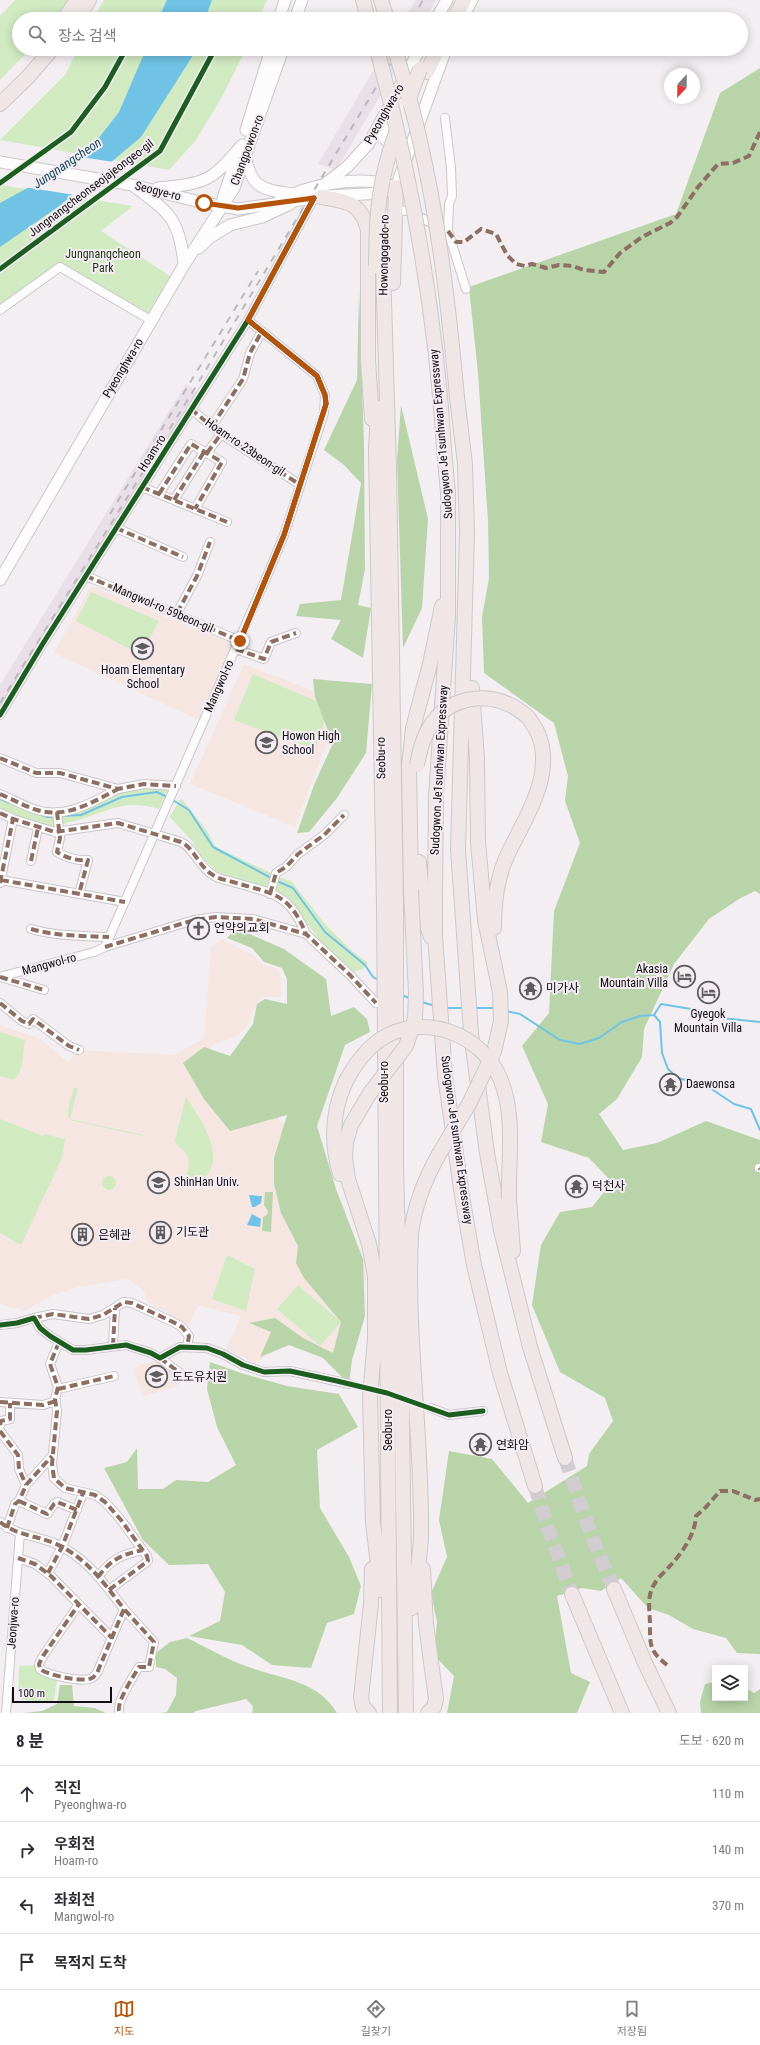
<!DOCTYPE html>
<html lang="ko">
<meta charset="utf-8">
<style>
body{margin:0;font-family:"Roboto Condensed","Noto Sans KR",sans-serif;background:#f2f2f3;color:#2b2b33}
.controls{position:absolute;right:12px;bottom:12px;display:grid;overflow:hidden;border-radius:0px;box-shadow:0 2px 10px #0003}
.controls button{width:36px;height:36px;display:grid;place-items:center;padding:0;border:0;border-bottom:1px solid #e1e1e2;background:#fff;color:#2b2b33;font:20px sans-serif}
.compass{position:absolute;left:664px;top:68px;width:36px;height:36px;border-radius:50%;background:#fff;box-shadow:0 2px 10px #0003;rotate:202deg}
.scale{position:absolute;left:12px;bottom:10px;width:100px;box-sizing:border-box;padding-left:4px;border:2px solid #0f0d0f;border-top:0;font-size:11px;line-height:14px;white-space:nowrap;color:#0f0d0f;-webkit-text-stroke:3px #f4edf3;paint-order:stroke}
.stop{position:absolute;width:12px;height:12px;margin:-9px;border:3px solid #b45309;border-radius:50%;background:#fff}
.stop.end{background:#b45309;border-color:#fff;box-shadow:0 1px 4px #0008}
.list{margin:0;padding:0;list-style:none}
h2{display:flex;justify-content:space-between;align-items:center;height:52px;margin:0;padding:0 16px;font-size:17px}
h2 small{font-size:13px;font-weight:400;color:#7c7c81}
.list li{display:grid;grid-template-columns:26px 1fr auto;gap:12px;align-items:center;box-sizing:border-box;height:56px;padding:0 16px;border-top:1px solid #e1e1e2}
.list b{display:block;font-size:15px;white-space:nowrap}
.list p{margin:0;font-size:13px;white-space:nowrap;color:#7c7c81}
.list em{font-size:13px;font-style:normal;color:#7c7c81}
.icon{flex:none;width:22px;height:22px;fill:none;stroke:currentColor;stroke-width:2;stroke-linecap:round;stroke-linejoin:round}
.map{position:relative;flex:none;width:760px;height:1713px;overflow:hidden}
.search{position:absolute;background:#fff;box-shadow:0 2px 10px #0003;left:12px;right:12px;top:12px;height:44px;display:flex;align-items:center;gap:10px;box-sizing:border-box;padding:0 14px;border-radius:22px;color:#7c7c81;font-size:15px}
.sheet{height:276px;background:#fff}
nav{display:flex;justify-content:space-around;align-items:center;box-sizing:border-box;height:56px;border-top:1px solid #e1e1e2;background:#fff;font-size:11px;color:#7c7c81}
nav a{display:grid;justify-items:center;gap:2px}
nav .on{color:#b45309}
.map>svg:first-child{display:block}
</style>
<div class="map">
<svg width="760" height="1713" viewBox="0 0 760 1713">
<rect width="100%" height="100%" fill="#f3eef2"/>
<path fill="#e8dfe8" d="M416 0H436L426 19H404Z
M386 49H408L336 170 318 164Z
M186 384 199 393 0 708V685Z"/>
<path fill="#f5e6e2" d="M91 586 232 644 199 720 54 653Z
M244 664 342 702 295 827 190 784Z
M222 939 253 955 263 965 279 969 282 997H262L252 1012 246 1029 234 1038 214 1044 192 1068 224 1123 275 1115 297 1139 341 1224 367 1266 363 1297 332 1358 288 1343 255 1363 226 1349 241 1316 198 1305 189 1325 148 1302 143 1290 128 1279 78 1287 51 1296 25 1311 0 1304V1025L40 1039 68 1062 79 1050 174 1055 204 1038 211 947Z
M155 1361 161 1362 176 1373 180 1379 179 1384 172 1388 143 1396 135 1375 136 1367Z"/>
<path fill="#d1eac2" d="M15 0H69L56 19H19V49H30L0 80V16Z
M104 0H267L259 19H93Z
M78 49H246L222 97 196 140 169 170 0 140 65 75Z
M0 185 133 206 101 231 170 276 148 314 61 263 0 306Z
M91 592 159 621 141 655 76 621Z
M253 674 330 707 315 749 234 720Z
M144 786 168 789 159 809C122 797 102 815 67 823 63 824 57 828 52 827 35 826 16 816 0 809V796L43 813 103 801 124 791Z
M181 798 207 831 216 847 271 873 266 889 216 871 202 857 193 842 170 817Z
M278 877 291 881 326 925 352 951 368 963 363 969 352 972 322 944 288 897 275 890Z
M0 1032 25 1040C22 1052 25 1072 13 1080L0 1076Z
M74 1088H78L70 1119 143 1135V1136L70 1120C65 1112 72 1096 74 1088Z
M186 1097C199 1116 228 1158 204 1178 200 1182 196 1186 191 1187L187 1183C186 1174 191 1164 187 1155 184 1149 177 1147 175 1140Z
M0 1119 43 1136 44 1134 65 1139 62 1158 21 1245 0 1233Z
M102 1183a7 7 0 1 1 14 0a7 7 0 1 1-14 0Z
M227 1255 255 1269 246 1311 212 1299Z
M298 1285 341 1322 320 1346 277 1309Z
M36 1665 37 1672C44 1677 48 1678 57 1679L54 1700 51 1702 23 1700 18 1693 19 1666Z"/>
<path fill="#b9d4a9" d="M760 68V894L755 891 739 899 709 919 674 964 644 1029 642 1057 617 1099 599 1114 623 1150 657 1143 706 1121 760 1140V1654L737 1653 726 1638 693 1629 669 1615 648 1608 621 1578 601 1591 582 1588 557 1596 571 1673 590 1682 577 1713H447L454 1676 434 1655 437 1622 431 1593 447 1557 439 1520 449 1451 492 1459 528 1503 587 1466 589 1454 613 1421 605 1398 560 1372 532 1305 541 1245 560 1212 592 1207 612 1182 589 1158 541 1142 548 1104 522 1046 549 1013 554 911 580 843 565 801 568 776 554 723 484 673 482 617 489 578 488 521 478 373 469 287 676 214 720 93Z
M359 291 364 445 365 569 358 605 371 608 363 658 331 639 341 620 296 616 300 604 341 600 361 483 344 465 324 450 357 380Z
M401 405 428 519 422 608 403 648 397 460Z
M313 679 372 684 366 753 337 798 309 832 297 833 314 785 333 743 315 697Z
M236 928 284 949 326 979 331 1016 354 1007 367 1019 370 1032 345 1045 317 1126 336 1189 363 1259 365 1316 352 1360 349 1384 323 1358 289 1345 260 1357 271 1332 249 1323 275 1318 303 1338 333 1353 341 1322 304 1278 296 1263 298 1246 281 1213 274 1184V1158L287 1115 230 1131 204 1099 183 1063 204 1047 230 1056 253 1024 257 1004 265 999 287 1004V979L282 968 264 962 252 948 227 938Z
M265 1192H273L271 1232 262 1231 263 1217 267 1215 268 1211 264 1205Z
M210 1362 241 1373 287 1386 339 1394 358 1427 317 1450 320 1508 349 1557 361 1586 354 1614 327 1623 311 1668 272 1665 242 1645 189 1636 220 1621 225 1592 208 1564 169 1565 143 1540 104 1468 127 1462 137 1448 138 1489H163L176 1480 208 1482 236 1465 217 1427 207 1389Z
M187 1638C206 1647 226 1659 246 1666 279 1679 317 1679 337 1713H252L253 1706 246 1699 196 1711 193 1713H160L167 1712 176 1695 177 1678 165 1669 156 1667V1653L170 1642Z
M715 1682V1698H745V1688L754 1693 760 1689V1713H701L700 1702 705 1684Z
M60 1685H72L74 1706 95 1708 106 1713H24L42 1711 57 1704Z"/>
<path fill="#70c3e4" d="M167 0H212L205 19H158Z
M146 49H194L192 57 141 137 58 207 0 247V203L84 157 119 112Z
M249 1195 262 1196 261 1203 255 1207H252Z
M252 1214 261 1219 260 1227 247 1225Z"/>
<path fill="#f3eef2" d="M80 157 114 162 75 195 24 187Z"/>
<g fill="none" stroke-linecap="round" stroke-linejoin="round">
<path stroke="#70c3e4" stroke-width="2" d="M0 799 9 803
M171 799 189 810 213 847 273 879
M40 814 47 817H55
M59 816 81 815 122 797 157 792 167 797
M277 881 293 888 325 932 365 965 373 977 380 981
M402 995 411 999
M421 1002 436 1006
M446 1008H463
M474 1008H495
M505 1011 520 1014 560 1040 580 1044 599 1038 622 1022 640 1016 654 1015 660 1022 662 1053 668 1069 678 1078 689 1081 701 1082 734 1104 751 1109 760 1130
M654 1015 661 1004 703 1011 721 1018 760 1022"/>
<path stroke="#d1ccd0" stroke-width="8" stroke-dasharray="8 4" stroke-linecap="butt" d="M349 1384 391 1394"/>
<path stroke="#d1ccd0" stroke-width="14" stroke-dasharray="14 7" stroke-linecap="butt" d="M565 1458 591 1535 614 1589
M535 1486 547 1526 572 1594"/>
<defs>
<path id="street" d="M445 118 451 168 452 196 449 204 448 231 466 289
M395 210 408 211 439 227
M0 310 60 267 152 321
M191 409 221 434 299 484
M212 426 243 379 250 353 262 331
M207 453 221 434
M142 487 227 522
M159 494 191 444 222 462 195 509
M174 500 204 452
M116 528 183 557
M86 576 240 641
M177 613 197 576 210 542
M236 649 264 659 271 642 296 633
M0 715 42 645 248 320 314 198
M0 758 36 773H60L118 789 144 784 176 786
M0 794C12 799 24 806 37 810 66 819 93 802 118 789
M57 812 60 838 57 852C67 858 76 861 88 860L79 894
M0 813 13 819 55 832 118 823 181 842C195 849 199 867 213 875 218 879 226 880 233 882 272 894 289 892 306 934
M31 861 38 828
M1 880 125 902
M0 883 13 819
M270 894 276 873 286 867 298 854 324 835 344 815
M31 929C55 936 83 936 109 937
M105 947 270 569 284 535 324 413 325 395 317 376 248 320
M0 977 94 952 105 947 194 920 216 917 253 919 306 934 350 975 376 1003
M1 977 44 990
M0 1003 22 1021 29 1024 33 1019 69 1046 79 1050
M759 1168H760
M34 1318 53 1314 89 1319 103 1315 124 1302 132 1303 173 1322 182 1327 189 1336 187 1347
M0 1325 17 1323 34 1318 40 1328 50 1336 73 1350H86L126 1345 151 1353 160 1358 180 1347 207 1348 223 1354 243 1365 264 1372 290 1371 349 1384
M59 1342 50 1364 58 1387 55 1399 57 1411 52 1464 54 1478 65 1488 95 1495 105 1502 121 1520 147 1556 148 1561 109 1590
M113 1346 115 1308
M160 1358 180 1373
M58 1389 114 1376
M0 1402 43 1405 56 1401
M431 1408 449 1415 483 1411
M0 1425 1 1421 10 1419V1403
M0 1431 18 1455 19 1469 26 1485
M19 1501 47 1514 54 1504 57 1502 77 1510
M0 1522C18 1536 34 1535 54 1543 85 1556 104 1583 124 1609L97 1673C95 1675 94 1677 92 1678 83 1683 47 1675 40 1669L39 1664 43 1656 79 1604
M7 1528 15 1504 19 1501 26 1485 52 1456
M18 1558 35 1564 51 1576 112 1638
M48 1573 62 1547 83 1493
M98 1577C111 1559 123 1554 143 1550
M119 1711C117 1701 133 1677 139 1667H149L154 1642 124 1609
M6 1713 20 1533"/>
<path id="secondary" d="M279 19 285 0
M295 19 302 0
M436 19 447 0
M462 19 472 0
M385 118 383 137 390 144 398 146
M246 130 271 49
M245 156C252 189 262 189 292 194
M0 162 132 185 204 203 238 209 328 196 382 193 396 187
M135 187C170 213 180 220 184 265
M321 187 347 167 369 143 420 49
M396 187 446 49
M158 188C206 183 210 183 242 145
M223 198 235 163
M279 201C307 185 358 175 389 185
M199 248 209 238 230 225 262 217 290 204
M0 580 184 265 234 188 283 49"/>
<path id="highway" d="M363 0 368 19
M381 0 387 19
M64 19 77 0
M77 19 89 0
M454 19 464 0
M427 72 438 49
M0 104 28 77 52 49
M321 197C347 202 360 201 368 230V360L372 419
M383 266 389 469 396 906V1167L401 1344 406 1713
M393 283 396 187
M457 397 465 464 467 534 458 849 471 1033 487 1153 501 1230 530 1347 565 1458
M378 408 376 450 384 906 390 1713
M444 449 448 493V616L436 796 435 895V935L445 1076 462 1196 474 1265 500 1373 535 1486
M472 688 477 759 478 842 485 920 500 992 501 1021 494 1052
M419 862 424 917 431 937
M411 890 409 766 413 728 430 664 442 606
M494 928C494 903 497 876 508 854 525 818 554 777 539 736 537 730 532 723 528 717
M370 1093 351 1125 346 1142 345 1157 348 1179 369 1244 375 1276V1339L370 1396 373 1523 381 1590
M340 1174C331 1143 332 1111 346 1081
M509 1199 513 1251
M423 1569 426 1624 436 1699 434 1707 428 1713
M614 1589 645 1663 669 1713
M572 1594 622 1713
M412 1608C415 1583 421 1557 421 1532 422 1433 406 1334 411 1235 414 1206 425 1179 439 1154
M369 1713 363 1707 361 1698 371 1604 372 1569"/>
</defs>
<use href="#street" stroke="#cac6c9" stroke-width="10"/>
<use href="#secondary" stroke="#cac6c9" stroke-width="13"/>
<use href="#highway" stroke="#cbc8ca" stroke-width="16"/>
<use href="#street" stroke="#fdfcfd" stroke-width="8"/>
<use href="#secondary" stroke="#fdfcfd" stroke-width="11"/>
<use href="#highway" stroke="#f0e6e6" stroke-width="14"/>
<path stroke="#bab8ba" stroke-width="2" stroke-dasharray="7 7" stroke-linecap="butt" d="M412 19 423 0
M110 514 258 271
M0 703 195 388 399 49"/>
<defs>
<path id="highway-bridge" d="M377 49C412 180 436 314 444 449
M395 49C403 78 413 108 419 137 439 222 449 310 457 397
M408 101 420 69
M376 266C376 214 379 179 397 130
M417 765C420 750 423 736 433 722 450 698 485 692 510 705 517 708 523 713 528 717
M346 1081C355 1064 365 1050 381 1039 423 1012 481 1033 500 1078 516 1115 508 1161 509 1199
M370 1093 406 1046 415 1019 416 994 411 890
M439 1154 469 1104 493 1054"/>
</defs>
<use href="#highway-bridge" stroke="#cbc8ca" stroke-width="16" stroke-linecap="butt"/>
<use href="#highway-bridge" stroke="#f0e6e6" stroke-width="14"/>
<path stroke="#8d6e63" stroke-width="4" stroke-dasharray="8 4" stroke-linecap="butt" d="M448 231 456 242H464L481 229 496 234 507 255 516 264 525 266 532 264 546 268 559 265 573 266 584 270 604 272 620 253 642 237 670 223 677 217 698 187 718 164 733 163 749 156 760 132
M191 409 221 434 299 484
M212 426 243 379 250 353 262 331
M207 453 221 434
M142 487 227 522
M159 494 191 444 222 462 195 509
M174 500 204 452
M116 528 183 557
M86 576 240 641
M177 613 197 576 210 542
M236 649 264 659 271 642 296 633
M0 758 36 773H60L118 789 144 784 176 786
M0 794C12 799 24 806 37 810 66 819 93 802 118 789
M57 812 60 838 57 852C67 858 76 861 88 860L79 894
M0 813 13 819 55 832 118 823 181 842C195 849 199 867 213 875 218 879 226 880 233 882 272 894 289 892 306 934
M31 861 38 828
M1 880 125 902
M0 883 13 819
M270 894 276 873 286 867 298 854 324 835 344 815
M31 929C55 936 83 936 109 937
M105 947 194 920 216 917 253 919 306 934 350 975 376 1003
M0 977 44 990
M0 1003 22 1021 29 1024 33 1019 69 1046 79 1050
M759 1168 760 1169
M34 1318 53 1314 89 1319 103 1315 124 1302 132 1303 173 1322 182 1327 189 1336 187 1347
M59 1342 50 1364 58 1387 55 1399 57 1411 52 1464 54 1478 65 1488 95 1495 105 1502 121 1520 147 1556 148 1561 109 1590
M113 1346 115 1308
M160 1358 180 1373
M58 1389 114 1376
M0 1402 43 1405 56 1401
M0 1425 1 1421 10 1419V1403
M0 1431 18 1455 19 1469 26 1485
M19 1501 47 1514 54 1504 57 1502 77 1510
M0 1522C18 1536 34 1535 54 1543 85 1556 104 1583 124 1609L97 1673C95 1675 94 1677 92 1678 83 1683 47 1675 40 1669L39 1664 43 1656 79 1604
M7 1528 15 1504 19 1501 26 1485 52 1456
M18 1558 35 1564 51 1576 112 1638
M48 1573 62 1547 83 1493
M98 1577C111 1559 123 1554 143 1550
M667 1665C650 1651 650 1647 650 1625 650 1611 646 1596 655 1583 658 1577 665 1572 669 1567 682 1553 695 1535 696 1516L706 1507 720 1491H733L755 1500 760 1499
M119 1711C117 1701 133 1677 139 1667H149L154 1642 124 1609"/>
<defs>
<path id="cycleway" d="M0 183 71 132 105 87 126 49
M0 269 160 151 215 49
M240 641 284 535 326 404 325 395 317 376 248 320
M0 715 42 645 248 320 314 198
M0 1325 17 1323 34 1318 40 1328 50 1336 73 1350H86L126 1345 151 1353 160 1358 180 1347 207 1348 223 1354 243 1365 264 1372 290 1371 337 1381 387 1393 449 1415 483 1411"/>
</defs>
<use href="#cycleway" stroke="#f4edf3" stroke-width="8"/>
<use href="#cycleway" stroke="#1b5e20" stroke-width="5"/>
</g>
<g fill="none" stroke-linecap="round" stroke-linejoin="round">
<path stroke="#b45309" stroke-width="5" d="M204 203 238 208 314 198 248 320 317 376 325 395 326 404 284 535 240 641"/>
</g>
<defs>
<symbol id="school-ring" viewBox="-11 -11 22 22"><circle r="9.5" fill="#f4edf3" stroke="#5f5c5e" stroke-width="1.5"/><path d="M0-5L7-2L0 1L-7-2ZM-4 1L0 2.5L4 1V4Q0 6-4 4Z" fill="#5f5c5e"/></symbol>
<symbol id="church-ring" viewBox="-11 -11 22 22"><circle r="9.5" fill="#f4edf3" stroke="#5f5c5e" stroke-width="1.5"/><path d="M-1.2-6h2.4v3.5h3.3v2.4h-3.3V6h-2.4V-.1h-3.3v-2.4h3.3Z" fill="#5f5c5e"/></symbol>
<symbol id="hotel-ring" viewBox="-11 -11 22 22"><circle r="9.5" fill="#f4edf3" stroke="#5f5c5e" stroke-width="1.5"/><path d="M-6-4.5h1.5V1H6V5H4.5V3h-9V5H-6ZM-4 0a1.8 1.8 0 1 1 3.6 0ZM.5 0V-2.5h3Q6-2.5 6 0Z" fill="#5f5c5e"/></symbol>
<symbol id="temple-ring" viewBox="-11 -11 22 22"><circle r="9.5" fill="#f4edf3" stroke="#5f5c5e" stroke-width="1.5"/><path d="M0-6L5-2H3V0L6.5 2.5H4V6H1.5V3h-3V6H-4V2.5H-6.5L-3 0V-2H-5Z" fill="#5f5c5e"/></symbol>
<symbol id="university-ring" viewBox="-11 -11 22 22"><circle r="9.5" fill="#f4edf3" stroke="#5f5c5e" stroke-width="1.5"/><path d="M0-5L7-2L0 1L-7-2ZM-4 1L0 2.5L4 1V4Q0 6-4 4Z" fill="#5f5c5e"/></symbol>
<symbol id="building-ring" viewBox="-11 -11 22 22"><circle r="9.5" fill="#f4edf3" stroke="#5f5c5e" stroke-width="1.5"/><path d="M-4-6H4V6H1V3H-1V6H-4ZM-2.5-4.3h1.7v1.8h-1.7ZM.8-4.3h1.7v1.8H.8ZM-2.5-1h1.7V.8h-1.7ZM.8-1h1.7V.8H.8Z" fill="#5f5c5e"/></symbol>
</defs>
<g fill-rule="evenodd">
<use href="#school-ring" x="130" y="636" width="25" height="25"/>
<use href="#school-ring" x="254" y="730" width="25" height="25"/>
<use href="#church-ring" x="186" y="916" width="25" height="25"/>
<use href="#hotel-ring" x="672" y="964" width="25" height="25"/>
<use href="#temple-ring" x="518" y="976" width="25" height="25"/>
<use href="#hotel-ring" x="696" y="980" width="25" height="25"/>
<use href="#temple-ring" x="658" y="1072" width="25" height="25"/>
<use href="#university-ring" x="146" y="1170" width="25" height="25"/>
<use href="#temple-ring" x="564" y="1174" width="25" height="25"/>
<use href="#building-ring" x="148" y="1220" width="25" height="25"/>
<use href="#building-ring" x="70" y="1222" width="25" height="25"/>
<use href="#school-ring" x="144" y="1364" width="25" height="25"/>
<use href="#temple-ring" x="468" y="1432" width="25" height="25"/>
</g>
<g text-anchor="middle" dominant-baseline="central" stroke-width="4" stroke-linejoin="round" paint-order="stroke">
<g font-size="12" fill="#0f0d0f" stroke="#f4edf3">
<text transform="translate(384 114) rotate(-60)">Pyeonghwa-ro</text>
<text transform="translate(247 150) rotate(-70)">Changpowon-ro</text>
<text transform="translate(91 188) rotate(-37)">Jungnangcheonseojajeongeo-gil</text>
<text transform="translate(158 191) rotate(14)">Seogye-ro</text>
<text transform="translate(384 255) rotate(-89)">Howongogado-ro</text>
<text transform="translate(123 368) rotate(-59)">Pyeonghwa-ro</text>
<text transform="translate(441 434) rotate(-95)">Sudogwon Je1sunhwan Expressway</text>
<text transform="translate(245 447) rotate(34)">Hoam-ro 23beon-gil</text>
<text transform="translate(152 453) rotate(-58)">Hoam-ro</text>
<text transform="translate(163 608) rotate(23)">Mangwol-ro 59beon-gil</text>
<text transform="translate(219 686) rotate(-66)">Mangwol-ro</text>
<text transform="translate(381 758) rotate(-91)">Seobu-ro</text>
<text transform="translate(439 770) rotate(-87)">Sudogwon Je1sunhwan Expressway</text>
<text transform="translate(49 964) rotate(-15)">Mangwol-ro</text>
<text transform="translate(384 1082) rotate(-90)">Seobu-ro</text>
<text transform="translate(457 1140) rotate(82)">Sudogwon Je1sunhwan Expressway</text>
<text transform="translate(388 1430) rotate(-90)">Seobu-ro</text>
<text transform="translate(13 1623) rotate(-86)">Jeonjwa-ro</text>
</g>
<g font-size="12" fill="#1e3312" stroke="#f4edf3">
<text x="103" y="254">Jungnangcheon<tspan x="103" dy="14">Park</tspan></text>
</g>
<g font-size="12" fill="#0f0d0f" stroke="#f4edf3" text-anchor="start">
<text x="143" y="670" text-anchor="middle">Hoam Elementary<tspan x="143" dy="14">School</tspan></text>
<text x="282" y="736">Howon High<tspan x="282" dy="14">School</tspan></text>
<text x="214" y="928">언약의교회</text>
<text x="668" y="969" text-anchor="end">Akasia<tspan x="668" dy="14">Mountain Villa</tspan></text>
<text x="546" y="988">미가사</text>
<text x="708" y="1014" text-anchor="middle">Gyegok<tspan x="708" dy="14">Mountain Villa</tspan></text>
<text x="686" y="1084">Daewonsa</text>
<text x="174" y="1182">ShinHan Univ.</text>
<text x="592" y="1186">덕천사</text>
<text x="176" y="1232">기도관</text>
<text x="98" y="1235">은혜관</text>
<text x="172" y="1377">도도유치원</text>
<text x="496" y="1445">연화암</text>
</g>
<g font-size="13" font-style="italic" fill="#16475a" stroke="#f4edf3">
<text transform="translate(67 163) rotate(-34)">Jungnangcheon</text>
</g>
</g>
</svg>
<div class="controls">
<button><svg class="icon" aria-label="layers" viewBox="0 0 24 24"><path d="M12 4l9 5-9 5-9-5zM3 14l9 5 9-5"/></svg></button>
</div>
<svg class="compass" viewBox="-18 -18 36 36"><path d="M0-13l5 13h-10z" fill="#e53935"/><path d="M0 13l5-13h-10z" fill="#7c7c81"/></svg>
<div class="scale">100 m</div>
<div class="stop" style="left:204px;top:203px"></div>
<div class="stop end" style="left:240px;top:641px"></div>
<div class="search"><svg class="icon" aria-label="search" viewBox="0 0 24 24"><circle cx="10" cy="10" r="6"/><path d="M15 15l6 6"/></svg>장소 검색</div>
</div>
<section class="sheet">
<h2>8 분<small>도보 · 620 m</small></h2>
<ul class="list">
<li><svg class="icon" aria-label="ahead" viewBox="0 0 24 24"><path d="M12 20V5M6 11l6-6 6 6"/></svg><div><b>직진</b><p>Pyeonghwa-ro</p></div><em>110 m</em></li>
<li><svg class="icon" aria-label="right" viewBox="0 0 24 24"><path d="M7 20v-9h11M14 6l5 5-5 5"/></svg><div><b>우회전</b><p>Hoam-ro</p></div><em>140 m</em></li>
<li><svg class="icon" aria-label="left" viewBox="0 0 24 24"><path d="M17 20v-9H6M10 6l-5 5 5 5"/></svg><div><b>좌회전</b><p>Mangwol-ro</p></div><em>370 m</em></li>
<li><svg class="icon" aria-label="arrive" viewBox="0 0 24 24"><path d="M6 21V4h12l-3 4 3 4H6"/></svg><div><b>목적지 도착</b></div></li>
</ul>
</section>
<nav>
<a class="on"><svg class="icon" aria-label="map" viewBox="0 0 24 24"><path d="M3 6l6-2 6 2 6-2v14l-6 2-6-2-6 2zM9 4v14M15 6v14"/></svg>지도</a>
<a><svg class="icon" aria-label="directions" viewBox="0 0 24 24"><path d="M12 3l9 9-9 9-9-9zM9 14v-3h6M13 9l2 2-2 2"/></svg>길찾기</a>
<a><svg class="icon" aria-label="saved" viewBox="0 0 24 24"><path d="M7 4h10v16l-5-4-5 4z"/></svg>저장됨</a>
</nav>
